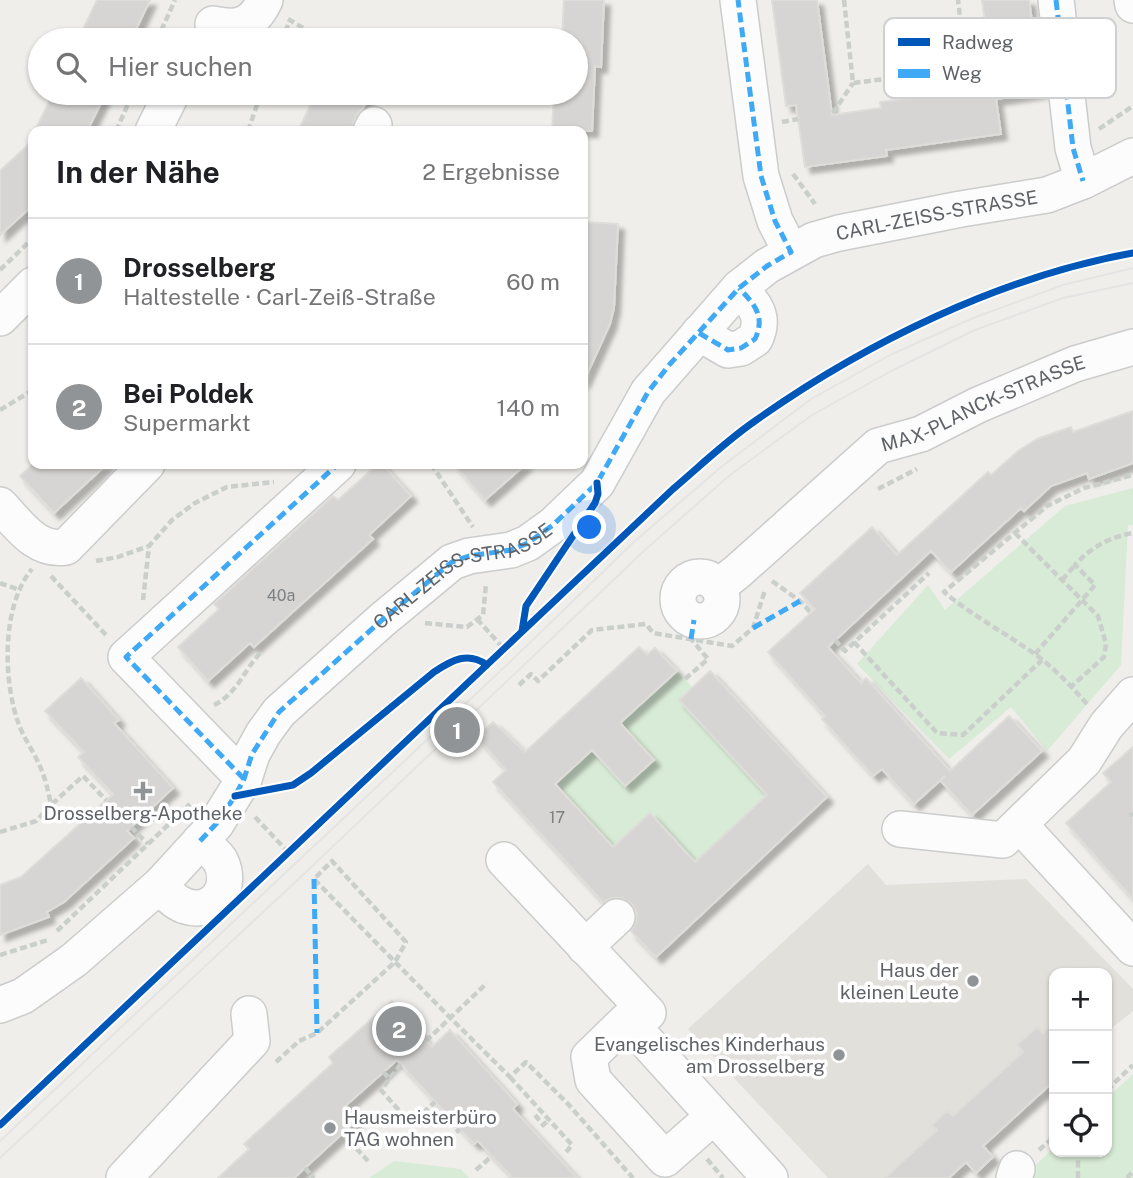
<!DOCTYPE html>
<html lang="de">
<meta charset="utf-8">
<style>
body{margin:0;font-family:"Public Sans",sans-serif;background:#f2f2f2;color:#202124}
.controls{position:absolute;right:21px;bottom:21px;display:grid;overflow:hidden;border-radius:14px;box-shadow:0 2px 5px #0004}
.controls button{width:63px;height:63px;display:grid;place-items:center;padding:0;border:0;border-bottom:2px solid #e0e0e0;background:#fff;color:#202124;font:35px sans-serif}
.you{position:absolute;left:590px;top:528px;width:24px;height:24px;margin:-18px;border:5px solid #fff;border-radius:50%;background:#1a73e8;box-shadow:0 0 0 10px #1a73e833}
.badge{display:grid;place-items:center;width:46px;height:46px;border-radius:50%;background:#919496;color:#fff;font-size:23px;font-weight:700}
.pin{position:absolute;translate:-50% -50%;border:4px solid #fff;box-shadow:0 2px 7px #0006}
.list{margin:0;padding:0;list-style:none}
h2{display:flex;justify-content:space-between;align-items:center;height:91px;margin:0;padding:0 28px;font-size:30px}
h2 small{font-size:23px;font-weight:400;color:#757577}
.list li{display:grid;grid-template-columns:46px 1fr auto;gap:21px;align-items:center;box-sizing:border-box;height:126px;padding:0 28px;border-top:2px solid #e0e0e0}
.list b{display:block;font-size:26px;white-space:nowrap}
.list p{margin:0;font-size:23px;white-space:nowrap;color:#757577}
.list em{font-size:23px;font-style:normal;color:#757577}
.icon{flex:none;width:38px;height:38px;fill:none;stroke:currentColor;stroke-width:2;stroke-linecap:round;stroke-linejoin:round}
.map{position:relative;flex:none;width:1133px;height:1178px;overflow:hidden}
.search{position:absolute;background:#fff;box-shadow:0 2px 5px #0004;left:28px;top:28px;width:560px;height:77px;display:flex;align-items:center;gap:18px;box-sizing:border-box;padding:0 24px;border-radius:38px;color:#757577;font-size:26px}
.panel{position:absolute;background:#fff;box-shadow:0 2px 5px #0004;left:28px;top:126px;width:560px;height:343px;border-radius:14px}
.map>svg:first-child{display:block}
</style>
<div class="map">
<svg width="1133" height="1178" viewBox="0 0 1133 1178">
<defs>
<filter id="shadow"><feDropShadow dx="6" dy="6" stdDeviation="2" flood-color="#0004"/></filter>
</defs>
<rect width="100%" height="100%" fill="#efeeea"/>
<path fill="#e2e0da" d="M868 864 886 885 1026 879 1133 989V1011L1107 1032V973H1054V1088L1050 1084 984 1146 993 1157 976 1173 966 1162 949 1178H828L688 1029Z"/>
<path fill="#d8ebd6" d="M1133 488V525H1128L1121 665 1047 751 1011 707 949 759 857 664 928 585 945 610 1065 506Z
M677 671 692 687 679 700 771 792 659 897 673 838 650 813 613 847 555 784 592 750 626 786 654 760 620 723Z
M1133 1074V1178H1023L1054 1147V1152H1107V1098Z
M394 1161 461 1169 469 1178H369Z"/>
<path fill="#d6d5d3" stroke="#deddd9" stroke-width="2" filter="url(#shadow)" d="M97 0H150L131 40H78Z
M564 0H604L601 67 595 66 592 131H552L554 93H576V40H562Z
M772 0H817L832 115 881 108 880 102 994 86 982 0H1029L1042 92 996 99 1001 134 886 150 887 156 805 167 796 105 786 106Z
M53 93H106L87 131H35Z
M316 93H371L363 108 356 116 351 131H298Z
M33 140V205L0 235V171Z
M583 222 618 224 614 307 610 324 583 383Z
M1133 411V463L1089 479 1087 473 1051 486 1024 511 1021 508 951 572 931 551 828 647 861 683 866 678 950 771 1009 716 1042 751 972 815 940 780 945 776 914 804 882 769 873 776 822 719 825 716 768 652 815 609 800 593 872 527 897 555 988 472 991 475 1018 451 1037 439 1071 427 1073 432Z
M33 464H107L54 513 20 476Z
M378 464H382L411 496 369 535 373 539 254 647 250 643 208 681 178 647 219 609 214 604 333 496 338 500Z
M454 464H526L485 500Z
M639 647 647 655 655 648 677 671 620 723 654 760 625 786 592 750 555 784 613 847 650 813 695 862 767 795 679 700 710 671 827 797 656 957 631 931 636 922 637 913 632 904 622 898H612L603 902 493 782 506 770 477 737 493 722 525 752Z
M81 678 119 720 114 723 173 788 127 831 134 838 64 902 47 912 49 917 0 935V885L21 877 113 794 78 757 84 752 45 711Z
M1133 747V899L1066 823 1111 782 1103 773Z
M392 1001 432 1047 450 1030 517 1104 513 1109 577 1178H513L478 1141 474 1144 397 1060 344 1107 356 1121 294 1178H218L249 1149 244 1144 333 1063 329 1057Z
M1054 1023V1081L983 1146 993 1157 976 1173 966 1162 949 1178H885L937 1130 932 1125 947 1111 953 1116 1023 1052 1017 1045 1037 1027 1043 1033Z"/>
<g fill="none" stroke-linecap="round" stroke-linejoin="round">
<defs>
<g id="minor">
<path d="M738 0 761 176 775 221 791 252"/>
<path d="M1056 0 1073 148 1083 181"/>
<path d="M1132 0 1133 5"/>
<path d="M213 24C239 30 253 25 265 0"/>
<path d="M153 131 172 93"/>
<path d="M371 131 374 125"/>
<path d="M0 318 33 285"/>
<path d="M699 333 728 350 741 348 755 339C766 316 754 304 739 288"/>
<path d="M0 505C19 525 36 552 66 547L147 464"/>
<circle cx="700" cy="599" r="22"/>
<path id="s1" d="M718 587 737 572 878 446 921 434 978 405 1075 364 1133 347"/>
<path d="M244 779 126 657 338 464"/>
<path d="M1020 825 1133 948"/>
<path d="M900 829 1003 840 1084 761 1106 726 1133 695"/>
<path d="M504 860 648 1013"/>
<path d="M160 885C167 894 174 902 185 906 215 916 234 886 220 860 215 853 207 847 200 841"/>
<path d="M585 947 617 917"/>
<path id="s2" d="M0 1005 23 996 74 960 160 885 216 824 244 779 252 754 263 734 279 712 382 620 452 562 469 556 511 550 528 543 553 525 597 483 648 392 739 288 767 266 814 240 839 233 961 209 1047 195 1083 181 1133 156"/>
<path d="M714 1116 665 1159 593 1080 589 1057 627 1020 770 1178"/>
<path d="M124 1178 252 1041 249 1014"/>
<path d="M1014 1178 1017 1169"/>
</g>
</defs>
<use href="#minor" stroke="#cbcccc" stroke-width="38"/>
<path stroke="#cacfcc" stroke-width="4.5" stroke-dasharray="7 3.5" stroke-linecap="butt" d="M844 0 853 83 966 69 958 0
M288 19 310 32 339 40
M157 40 175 0
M282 40 288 25
M833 113 853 83
M782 122 798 119
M1099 129 1133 106
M116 131 133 93
M248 131 261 93
M793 174 815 204
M0 270 33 238
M0 410 33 390
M431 464 473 527
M878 489 917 469
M1015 533 1098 616 1106 644 1104 657 1072 686
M96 561 118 557 149 546
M51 576 107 636
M1062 580 1075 565
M772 581 800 601 811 613
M0 583 20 590
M143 600 149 546 172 520 195 503 227 487 274 482
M477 619 504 649
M425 623 467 627 483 615 486 584
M835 640 845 651 929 573
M854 642 937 733 963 735 1042 660
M1035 654 1095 585 1075 565C1091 547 1110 537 1133 533
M685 679 708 659 692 640
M519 685 531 674 538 681 592 630 646 624 653 633 732 646 753 628 765 590
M1087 704C1071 686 1054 668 1035 654 1005 633 973 616 944 592L1047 506 1084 488 1133 475
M214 705C237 694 244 670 261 652
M52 804 83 776 106 800
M1130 813 1133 816
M255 817 288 852
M131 827 148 844
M0 832 36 821 51 805C48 790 45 777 39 764 33 751 24 738 19 725 3 682 1 606 32 569
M57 931 190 804
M0 955 48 940
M426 1041 487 983
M276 1062 299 1041 317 1033 395 962 406 942 332 861 314 879C379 946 444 1012 510 1077L526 1062 569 1105 633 1178
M401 1064 381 1090 411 1124
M383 1072 391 1080
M510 1077 572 1145 566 1152
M1107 1090 1133 1065
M423 1113 435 1102
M535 1115 543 1125 549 1120
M342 1133 368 1161
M448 1139 460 1129
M1039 1150 1054 1137
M707 1159 723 1178
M305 1168 314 1178
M476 1170 492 1156
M1078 1178V1152
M1127 1178 1133 1171"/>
<use href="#minor" stroke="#fdfcfc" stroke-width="35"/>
<path stroke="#e4e4e4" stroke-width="2" d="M0 1141 514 658 635 541 721 467 811 399 892 354 973 318 1063 285 1133 268
M0 1158 307 871 646 549 730 475 812 415 893 370 975 330 1063 298 1133 283"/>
<g stroke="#3fa9f5" stroke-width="5" stroke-dasharray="10 5" stroke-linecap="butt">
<path d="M1056 0 1073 148 1083 181"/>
<path d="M699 333 728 350 741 348 755 339C766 316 754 304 739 288"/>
<path d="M753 628 800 601"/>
<path d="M691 639 694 620"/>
<path d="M244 779 126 657 338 464"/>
<path id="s3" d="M200 841 216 824 235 796 244 779 252 754 279 712 382 620 452 562 469 556 511 550 528 543 553 525 597 483 648 392 670 364 739 288 767 266 791 252 775 221 761 176 738 0"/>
<path d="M314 879 317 1033"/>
</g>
<defs>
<path id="cycleway" d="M522 631 526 606 595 503 598 494 597 483
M235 796 293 785 311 773 434 672C452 660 468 651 487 665
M0 1125 673 489C700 466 726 441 755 421 865 343 1000 277 1133 253"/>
</defs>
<use href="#cycleway" stroke="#fff" stroke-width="11"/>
<use href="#cycleway" stroke="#0057b8" stroke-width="7"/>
</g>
<g fill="#919496" stroke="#fff" stroke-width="2.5">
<path d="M139.5 780.5h7v7h7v7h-7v7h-7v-7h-7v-7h7z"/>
<circle cx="973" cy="981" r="7"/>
<circle cx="839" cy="1055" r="7"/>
<circle cx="330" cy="1128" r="7"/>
</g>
<g text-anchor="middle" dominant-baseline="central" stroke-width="7" stroke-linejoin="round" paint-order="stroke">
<g font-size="16" fill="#7e8184">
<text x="281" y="595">40a</text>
<text x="557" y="817">17</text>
</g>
<g font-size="19" fill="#5f6368" stroke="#fff">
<text stroke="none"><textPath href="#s2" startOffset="1270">CARL-ZEISS-STRASSE</textPath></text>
<text stroke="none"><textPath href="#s1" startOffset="327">MAX-PLANCK-STRASSE</textPath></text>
<text stroke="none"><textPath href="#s3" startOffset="385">CARL-ZEISS-STRASSE</textPath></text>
</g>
<g font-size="19" fill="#5f6368" stroke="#fff" text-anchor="end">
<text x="143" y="813" text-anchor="middle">Drosselberg-Apotheke</text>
<text x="959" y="970">Haus der<tspan x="959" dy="22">kleinen Leute</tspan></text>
<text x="825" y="1044">Evangelisches Kinderhaus<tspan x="825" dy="22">am Drosselberg</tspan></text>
<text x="344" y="1117" text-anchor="start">Hausmeisterbüro<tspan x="344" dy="22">TAG wohnen</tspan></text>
</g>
</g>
<rect x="884" y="18" width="232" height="80" rx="10" fill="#fff" stroke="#cfd0d2" stroke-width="2"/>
<rect x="898" y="38" width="32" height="8" fill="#0057b8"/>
<rect x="898" y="69" width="32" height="9" fill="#3fa9f5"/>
<g font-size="19" fill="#5f6368">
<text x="942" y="49">Radweg</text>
<text x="942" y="80">Weg</text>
</g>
</svg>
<div class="controls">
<button>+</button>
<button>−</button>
<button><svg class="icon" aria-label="locate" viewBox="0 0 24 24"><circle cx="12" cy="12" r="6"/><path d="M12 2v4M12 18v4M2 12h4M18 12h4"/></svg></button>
</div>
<div class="you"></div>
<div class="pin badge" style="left:457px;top:730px">1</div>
<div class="pin badge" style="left:399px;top:1029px">2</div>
<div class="search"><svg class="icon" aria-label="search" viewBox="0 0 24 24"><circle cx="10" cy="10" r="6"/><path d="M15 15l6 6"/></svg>Hier suchen</div>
<section class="panel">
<h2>In der Nähe<small>2 Ergebnisse</small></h2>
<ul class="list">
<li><span class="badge">1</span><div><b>Drosselberg</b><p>Haltestelle · Carl-Zeiß-Straße</p></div><em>60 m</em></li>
<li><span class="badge">2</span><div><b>Bei Poldek</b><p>Supermarkt</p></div><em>140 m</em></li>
</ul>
</section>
</div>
